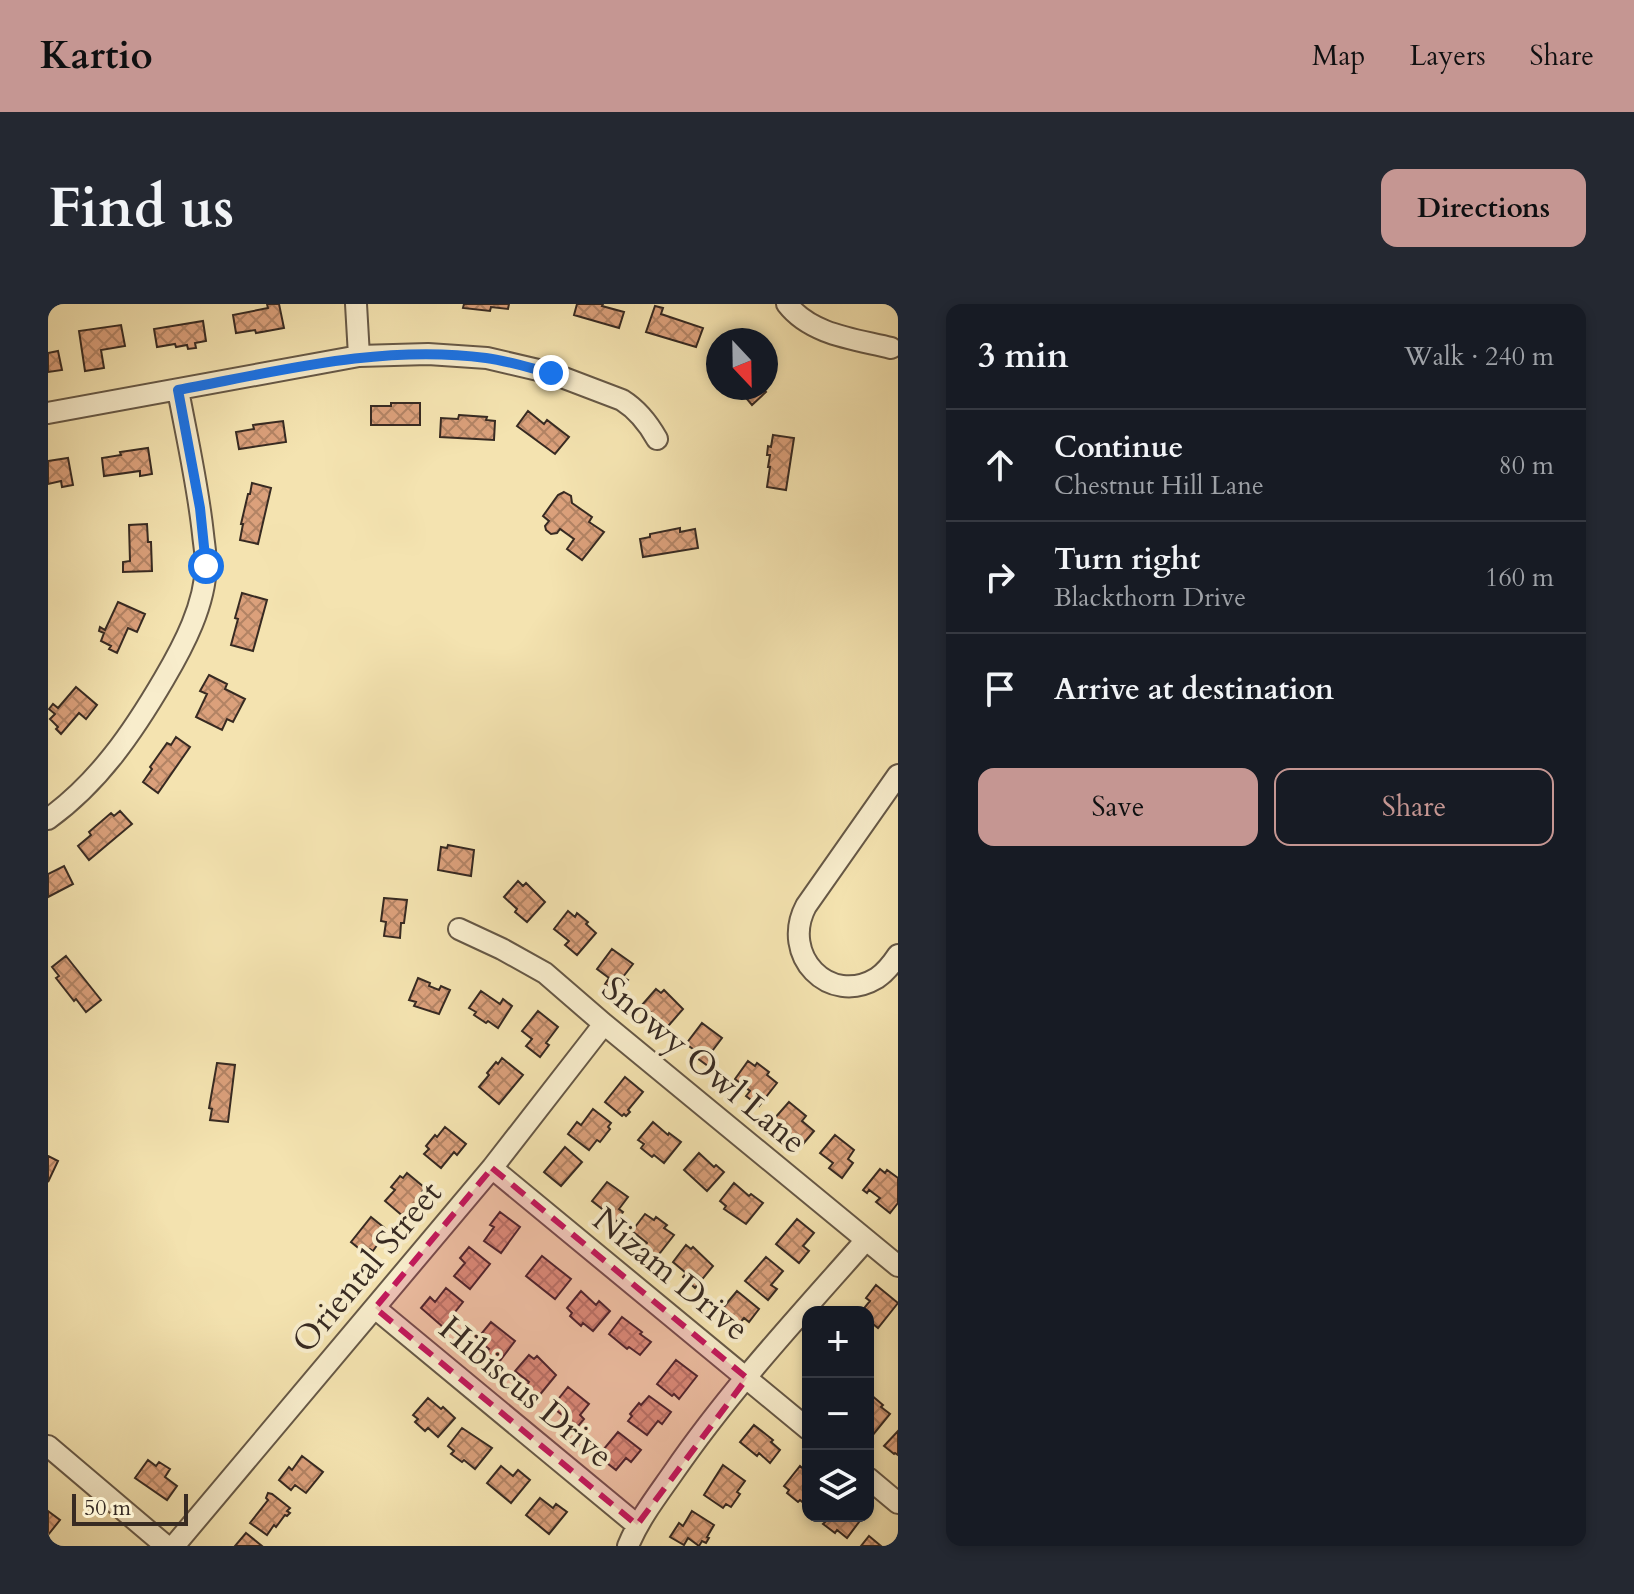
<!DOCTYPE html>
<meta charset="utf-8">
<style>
body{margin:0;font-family:Cardo,serif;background:#242831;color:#f1f3f6}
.controls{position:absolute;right:24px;bottom:24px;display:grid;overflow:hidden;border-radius:16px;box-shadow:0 4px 12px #0003}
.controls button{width:72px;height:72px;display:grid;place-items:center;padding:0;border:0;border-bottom:2px solid #363941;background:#171b24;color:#f1f3f6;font:40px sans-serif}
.compass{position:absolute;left:658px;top:24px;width:72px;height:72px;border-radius:50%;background:#171b24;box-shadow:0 4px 12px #0003;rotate:158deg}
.scale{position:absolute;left:24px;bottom:20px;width:116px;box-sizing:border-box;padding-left:8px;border:4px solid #372a22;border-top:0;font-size:22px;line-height:28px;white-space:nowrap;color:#372a22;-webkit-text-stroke:6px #f8edcc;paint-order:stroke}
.stop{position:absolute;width:24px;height:24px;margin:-18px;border:6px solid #1a73e8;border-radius:50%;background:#fff}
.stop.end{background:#1a73e8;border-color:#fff;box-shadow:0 2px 8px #0008}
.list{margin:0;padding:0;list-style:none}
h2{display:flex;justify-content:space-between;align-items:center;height:104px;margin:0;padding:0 32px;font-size:34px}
h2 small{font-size:26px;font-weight:400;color:#9ea1a6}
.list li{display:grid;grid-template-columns:52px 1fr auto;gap:24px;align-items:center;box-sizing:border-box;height:112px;padding:0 32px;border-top:2px solid #363941}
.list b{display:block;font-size:30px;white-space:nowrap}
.list p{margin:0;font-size:26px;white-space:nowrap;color:#9ea1a6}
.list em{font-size:26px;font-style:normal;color:#9ea1a6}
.actions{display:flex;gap:16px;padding:24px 32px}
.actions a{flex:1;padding:18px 0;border:2px solid #c59692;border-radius:16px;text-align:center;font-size:28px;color:#c59692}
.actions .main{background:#c59692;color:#111}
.icon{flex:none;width:44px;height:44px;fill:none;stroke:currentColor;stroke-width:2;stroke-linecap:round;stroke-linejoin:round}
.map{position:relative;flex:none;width:850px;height:1242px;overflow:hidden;border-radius:16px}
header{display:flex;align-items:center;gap:48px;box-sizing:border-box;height:112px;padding:0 40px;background:#c59692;color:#111}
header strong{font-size:38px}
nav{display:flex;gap:44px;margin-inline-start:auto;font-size:28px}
.intro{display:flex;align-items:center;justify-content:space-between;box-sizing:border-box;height:192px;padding:0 48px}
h1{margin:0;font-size:56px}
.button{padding:20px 36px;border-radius:16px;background:#c59692;color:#111;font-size:28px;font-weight:700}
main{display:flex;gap:48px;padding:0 48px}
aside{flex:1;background:#171b24;border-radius:16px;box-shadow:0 4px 12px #0003}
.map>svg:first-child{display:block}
</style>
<header>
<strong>Kartio</strong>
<nav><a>Map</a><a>Layers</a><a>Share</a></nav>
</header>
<div class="intro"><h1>Find us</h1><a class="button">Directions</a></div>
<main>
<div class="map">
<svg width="850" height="1242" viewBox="0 0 850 1242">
<defs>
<pattern id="building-cross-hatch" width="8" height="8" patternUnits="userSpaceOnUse" patternTransform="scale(2)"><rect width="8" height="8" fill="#dba07b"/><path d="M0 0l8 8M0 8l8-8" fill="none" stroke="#b28364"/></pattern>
</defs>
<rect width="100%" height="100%" fill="#f4e3b0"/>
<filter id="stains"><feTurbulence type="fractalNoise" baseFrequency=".0025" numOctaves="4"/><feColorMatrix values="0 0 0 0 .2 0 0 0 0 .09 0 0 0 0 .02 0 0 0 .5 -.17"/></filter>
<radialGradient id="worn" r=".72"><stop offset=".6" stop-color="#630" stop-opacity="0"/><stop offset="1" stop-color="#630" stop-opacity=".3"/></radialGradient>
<path fill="url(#building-cross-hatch)" stroke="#372a22" stroke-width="2" d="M219 0H231L236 24 208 29 207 26 188 29 185 11 220 4Z
M416 0H461L460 5 443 3 442 7 415 4Z
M529 0H555L554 2 576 8 571 24 526 11Z
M607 2 615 4 613 10 655 24 648 43 598 28Z
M155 17 158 37 147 39 148 44 140 45 139 41 128 43 127 40 109 43 106 25Z
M73 21 77 42 53 46 56 64 37 67 31 27Z
M10 47 14 66 0 68V49Z
M686 84H715L718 88 704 101 694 89 692 91Z
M343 99H372V121H323V102H343Z
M480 107 496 120 499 116 521 133 507 150 469 122Z
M411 111 439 113 438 116 447 117 446 136 392 133 393 114 410 115Z
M235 117 238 138 191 145 188 128 206 125 205 121Z
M725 131 746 134 738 186 719 183 722 163H720L722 151H719L720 142 723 143Z
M100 144 104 170 92 172V167L56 172 54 154 73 151 72 148Z
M20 154 25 181 14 183 13 177 0 180V157Z
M204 179 223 184 210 240 192 236 195 220H193L200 190H202Z
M516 188 523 192 524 199 544 213 541 218 556 228 534 256 519 245 526 235 512 225 509 229 503 230 498 226 497 222 501 217 495 212 510 191Z
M99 220 100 238H103L104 267 75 268V258L82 257 81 221Z
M632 224V228L647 225 650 244 595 253 592 235 602 233V230Z
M194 289 219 296 205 347 183 341 190 315 187 314Z
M70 298 97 310 89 328 80 324 69 349 61 345 63 342 53 337 56 329 51 327 52 323 57 326Z
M161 371 179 380 177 385 197 395 185 418 179 415 174 426 148 413 159 390 152 387Z
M28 383 49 401 38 415 31 409 13 430 8 425 10 423 2 415 7 410 1 405 5 400 10 404Z
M128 433 142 443 110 489 95 478 104 465 102 463 119 439 123 441Z
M72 507 84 520 41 556 30 542 43 531 41 528 63 509 66 512Z
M400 541 426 546 423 572 390 566 393 543 399 544Z
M16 562 25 580 0 593V570Z
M470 577 475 582 478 579 497 598 479 618 467 608 469 605 456 593Z
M336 594 359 596 356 619H353L352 634 336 632 338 618 333 617Z
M520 607 527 613 529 609 540 618 538 620 548 629 529 651 517 641 521 637 506 625Z
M564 645 585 660 575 673 580 676 570 690 557 680 561 674 549 665Z
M18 652 53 696 38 708 28 695 26 697 8 674 11 672 4 663Z
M370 674 382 679 381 682 391 686 393 682 402 686 391 710 366 702 368 698 361 696Z
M608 685 613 689 616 686 635 705 615 728 604 718 608 713 594 701Z
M433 687 452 700 455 695 464 702 450 724 440 717 438 719 426 711 428 708 421 704Z
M490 707 510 723 498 739 501 741 492 753 478 742 484 735 474 727Z
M654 719 674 734 662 750 666 753 660 762 649 754 652 750 638 740Z
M454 754 475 771 451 800 431 783 441 771 439 769 448 758 450 760Z
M700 757 707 762 709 759 721 768 719 771 729 779 711 802 698 792 702 787 687 775Z
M169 759 187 761 180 818 162 816 164 805 161 804Z
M577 773 595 788 580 806 582 808 578 812 576 810 574 812 557 798Z
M741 798 758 812 754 817 766 827 755 840 726 815Z
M545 805 563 819 560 823 562 825 552 838 549 836 541 846 520 830 529 818 533 821Z
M605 818 620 831 621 829 633 838 616 859 606 851 604 853 593 844 596 840 590 836Z
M397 823 418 840 409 851 406 848 393 864 376 850 381 845 378 842 387 831 389 833Z
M787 831 806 846 800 855 805 859 794 874 781 864 785 859 772 849Z
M517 843 534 858 513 882 496 868Z
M651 849 666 863 668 861 676 868 659 887 636 866Z
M0 852 10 857 0 878Z
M832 865 837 869 839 866 850 874V899L842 909 828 898 832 894 821 886 819 889 815 886Z
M359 869 377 884 370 893 375 896 366 907 363 904 356 913 337 897 347 886 343 883 352 872 355 874Z
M559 878 580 893 571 905 575 908 565 922 554 913 558 908 544 897Z
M686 879 701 892 703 890 715 899 698 920 676 905 678 902 672 897Z
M452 908 472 923 453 949 436 937 446 923 442 921Z
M597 910 606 916 608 913 619 921 616 924 626 931 608 954 596 944 599 939 584 927Z
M323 913 344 930 336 940 332 937 325 947 322 945 318 950 303 938Z
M749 915 766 929 755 942 761 947 751 959 728 940Z
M638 941 643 945 645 943 665 962 647 984 635 973 638 969 625 958Z
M421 943 442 960 422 985 406 972 417 959 412 954Z
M494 952 523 975 507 995 478 972Z
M718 953 735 967 723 981 729 985 720 996 697 977Z
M828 981 850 999 830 1024 820 1016V1008H813L822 997 818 994Z
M398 984 415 998 395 1023 373 1004 382 993 387 998Z
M533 987 548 1001 551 997 562 1007 545 1027 535 1019 533 1022 522 1012 524 1009 519 1004Z
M689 987 711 1005 701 1018 696 1014 686 1026 669 1011Z
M574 1013 594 1028 592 1030 603 1038 592 1051 581 1043 579 1045 561 1030Z
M443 1018 467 1037 448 1062 436 1052 441 1045 429 1035Z
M481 1051 486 1055 489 1052 508 1071 490 1093 477 1083 481 1078 467 1067Z
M628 1056 649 1072 631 1095 626 1090 624 1092 609 1080Z
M520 1083 541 1100 532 1111 536 1115 526 1127 515 1118 518 1114 504 1103Z
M822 1090 835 1101 833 1103 842 1110 824 1132 820 1128V1093Z
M601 1092 623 1108 614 1120 610 1117 599 1131 580 1117 584 1112 582 1110 591 1099 593 1101Z
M380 1094 393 1105 395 1103 407 1114 390 1133 380 1124 377 1127 367 1118 370 1115 365 1111Z
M706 1121 725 1136 723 1138 732 1146 722 1159 711 1149 709 1152 692 1138Z
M414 1124 444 1144 427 1165 416 1156 414 1158 403 1150 406 1147 400 1142Z
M850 1127V1151L847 1149 846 1150 836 1142Z
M570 1128 593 1146 583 1158 578 1154 568 1166 550 1152Z
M254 1152 275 1168 258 1189 247 1181 243 1186 231 1176 241 1163 244 1166Z
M100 1156 108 1162 111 1158 122 1165 117 1173 129 1182 119 1196 87 1174Z
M675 1161 697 1177 689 1188 692 1190 683 1203 678 1200 675 1204 656 1191Z
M453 1162 465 1172 470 1166 482 1176 463 1199 439 1179Z
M752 1162 760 1169V1203L752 1196 750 1198 739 1189 741 1186 736 1182Z
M220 1189 224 1190 242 1204 239 1207 242 1209 239 1212 237 1211 228 1223 226 1221 219 1231 202 1219 220 1196 218 1194Z
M492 1194 505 1204 508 1200 519 1208 501 1230 478 1211Z
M0 1207 12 1216 0 1231Z
M644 1207 666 1221 659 1233 661 1234 658 1239 654 1237 651 1242 640 1234 636 1241 622 1233 631 1219 635 1222Z
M774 1212H812L814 1214 799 1234 789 1226 787 1229 775 1220 777 1218 772 1214Z
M198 1229 214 1242H187Z
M821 1232 833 1242H813Z"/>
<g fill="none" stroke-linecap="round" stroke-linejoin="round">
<defs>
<path id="minor" d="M308 0 311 52
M739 0C763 31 807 35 843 44
M0 109 311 52 380 50 439 54 503 69 574 96C590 106 600 119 609 135
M850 471 758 602C732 651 781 703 829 674 838 668 844 660 850 651
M0 515C51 478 85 428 116 375 136 341 157 301 158 261 158 251 156 240 155 230 150 182 139 134 130 86
M411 625 454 645 497 669 556 720 850 962
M444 864 760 1125
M327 1004 589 1221
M0 1142 118 1242
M820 1174 850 1199
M126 1242 444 864 556 720
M580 1242C591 1215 609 1192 625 1169 682 1086 752 1011 818 936"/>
</defs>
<use href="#minor" stroke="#665846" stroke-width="24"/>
<use href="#minor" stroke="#f8edcc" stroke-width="20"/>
</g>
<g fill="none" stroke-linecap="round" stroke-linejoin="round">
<path stroke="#1a73e8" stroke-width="10" d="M158 262 152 204 130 86C231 67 334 40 438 54 460 57 482 64 503 69"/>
</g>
<path fill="#c2185b" fill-opacity="0.2" stroke="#c2185b" stroke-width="6" stroke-dasharray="16 10" stroke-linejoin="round" d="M444 864 699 1074 589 1221 327 1004Z"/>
<g text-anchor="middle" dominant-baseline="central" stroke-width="8" stroke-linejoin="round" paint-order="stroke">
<g font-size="34" fill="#372a22" stroke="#f8edcc">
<text transform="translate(656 761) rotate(40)">Snowy Owl Lane</text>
<text transform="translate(319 963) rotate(-50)">Oriental Street</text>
<text transform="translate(623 970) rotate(39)">Nizam Drive</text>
<text transform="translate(478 1088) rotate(40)">Hibiscus Drive</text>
</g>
</g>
<rect width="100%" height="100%" filter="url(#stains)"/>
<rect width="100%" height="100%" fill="url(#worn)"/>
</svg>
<div class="controls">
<button>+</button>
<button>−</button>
<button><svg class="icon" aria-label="layers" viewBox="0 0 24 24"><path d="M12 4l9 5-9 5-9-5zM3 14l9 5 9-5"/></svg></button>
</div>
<svg class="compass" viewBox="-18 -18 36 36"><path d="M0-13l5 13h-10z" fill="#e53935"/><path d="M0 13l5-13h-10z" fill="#9ea1a6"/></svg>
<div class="scale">50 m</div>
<div class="stop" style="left:158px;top:262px"></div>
<div class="stop end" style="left:503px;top:69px"></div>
</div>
<aside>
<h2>3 min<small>Walk · 240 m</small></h2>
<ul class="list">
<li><svg class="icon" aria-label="ahead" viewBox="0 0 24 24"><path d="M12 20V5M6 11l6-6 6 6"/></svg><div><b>Continue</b><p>Chestnut Hill Lane</p></div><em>80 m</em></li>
<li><svg class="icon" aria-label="right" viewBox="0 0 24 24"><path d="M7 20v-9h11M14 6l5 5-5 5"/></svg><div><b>Turn right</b><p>Blackthorn Drive</p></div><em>160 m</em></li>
<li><svg class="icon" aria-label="arrive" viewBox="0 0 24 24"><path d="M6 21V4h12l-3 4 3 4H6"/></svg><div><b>Arrive at destination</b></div></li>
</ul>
<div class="actions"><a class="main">Save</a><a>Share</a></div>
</aside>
</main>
